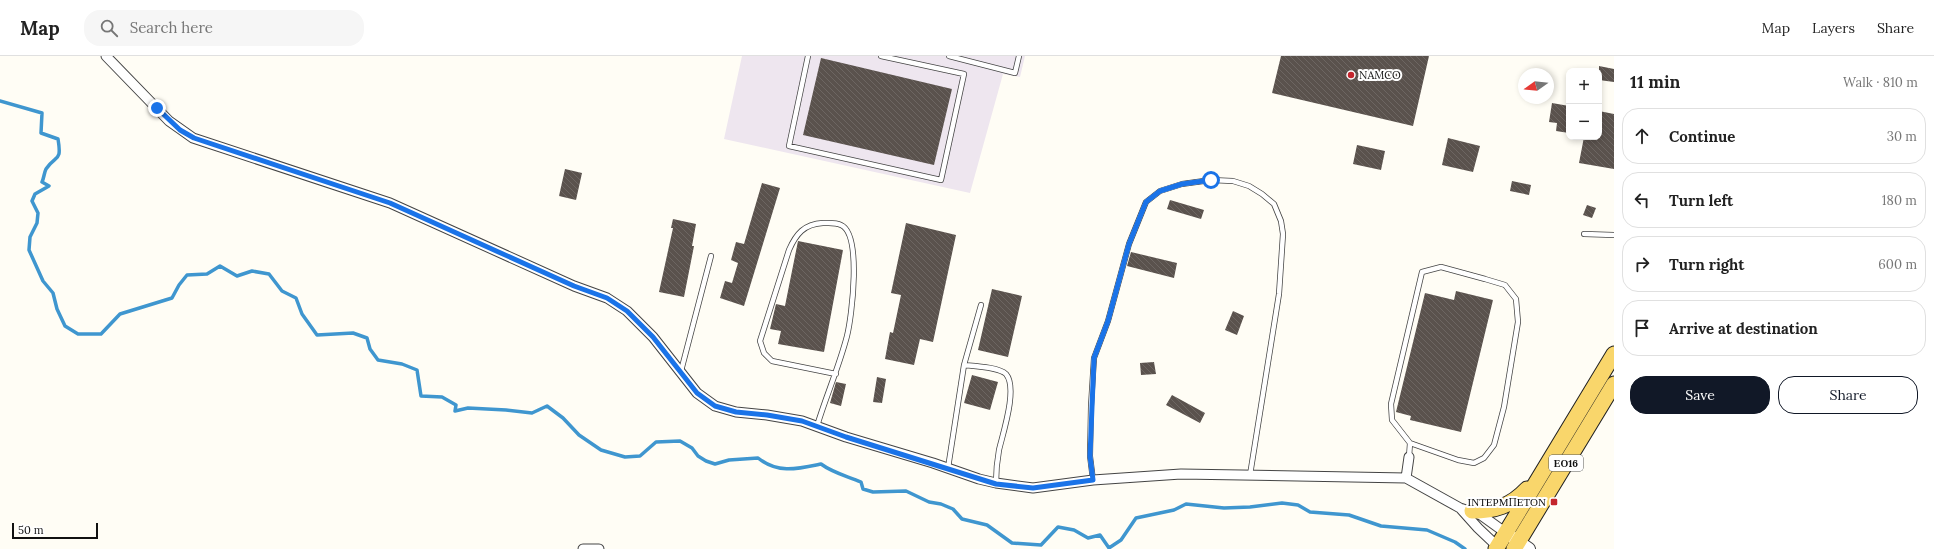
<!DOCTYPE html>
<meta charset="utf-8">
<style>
body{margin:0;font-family:Lora,serif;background:#f6f6f6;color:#222}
.controls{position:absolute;right:12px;top:12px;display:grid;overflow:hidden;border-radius:8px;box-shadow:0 2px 6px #0003}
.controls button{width:36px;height:36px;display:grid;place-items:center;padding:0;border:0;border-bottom:1px solid #e0e0e0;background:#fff;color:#222;font:20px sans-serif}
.compass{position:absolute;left:1518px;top:12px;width:36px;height:36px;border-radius:50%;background:#fff;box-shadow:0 2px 6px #0003;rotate:255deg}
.scale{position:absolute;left:12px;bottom:10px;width:86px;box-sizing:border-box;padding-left:4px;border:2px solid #111;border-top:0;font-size:11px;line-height:14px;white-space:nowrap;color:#111;-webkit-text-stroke:3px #fff;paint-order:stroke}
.stop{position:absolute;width:12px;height:12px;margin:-9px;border:3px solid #1a73e8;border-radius:50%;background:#fff}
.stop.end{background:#1a73e8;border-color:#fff;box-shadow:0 1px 4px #0008}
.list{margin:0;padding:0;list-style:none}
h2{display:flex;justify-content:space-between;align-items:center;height:52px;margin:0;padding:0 16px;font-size:17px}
h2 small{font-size:13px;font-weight:400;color:#767676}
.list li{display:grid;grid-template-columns:26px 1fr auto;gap:12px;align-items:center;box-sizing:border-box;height:56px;margin:0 8px 8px;padding:0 8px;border:1px solid #e0e0e0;border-radius:16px}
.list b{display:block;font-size:15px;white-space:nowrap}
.list em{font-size:13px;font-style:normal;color:#767676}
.actions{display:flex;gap:8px;padding:12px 16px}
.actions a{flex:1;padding:9px 0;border:1px solid #111827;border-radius:16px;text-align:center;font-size:14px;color:#111827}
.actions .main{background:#111827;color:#fff}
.icon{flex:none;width:22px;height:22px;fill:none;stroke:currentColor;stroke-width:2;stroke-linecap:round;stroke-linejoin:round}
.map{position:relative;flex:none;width:1614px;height:493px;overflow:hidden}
header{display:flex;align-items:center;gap:24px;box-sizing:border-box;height:56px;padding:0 20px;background:#fff;border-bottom:1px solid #e0e0e0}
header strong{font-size:19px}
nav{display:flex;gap:22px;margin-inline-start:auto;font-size:14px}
.search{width:280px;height:36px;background:#f6f6f6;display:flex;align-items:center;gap:10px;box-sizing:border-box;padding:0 14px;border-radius:16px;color:#767676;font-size:15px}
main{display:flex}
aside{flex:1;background:#fff}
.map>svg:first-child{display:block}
</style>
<header>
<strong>Map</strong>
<div class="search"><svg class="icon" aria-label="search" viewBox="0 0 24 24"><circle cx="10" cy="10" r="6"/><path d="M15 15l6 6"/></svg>Search here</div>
<nav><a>Map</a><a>Layers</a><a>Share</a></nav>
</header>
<main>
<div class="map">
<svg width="1614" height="493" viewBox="0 0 1614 493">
<defs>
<pattern id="building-back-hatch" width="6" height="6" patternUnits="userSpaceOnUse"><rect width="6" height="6" fill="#5a524d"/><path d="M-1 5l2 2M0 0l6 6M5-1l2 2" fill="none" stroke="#6d6662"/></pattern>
</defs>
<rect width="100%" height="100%" fill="#fffdf5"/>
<path fill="#eee6ef" d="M742 0H1025L1020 21 1003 18 970 137 724 83Z"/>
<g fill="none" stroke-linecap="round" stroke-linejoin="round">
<path stroke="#3f96cf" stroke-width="3.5" d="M0 45 42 57 41 77 58 83C62 107 56 98 46 113 44 117 44 122 42 126L49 130 35 138 32 145 38 157 37 167 30 181 29 194 43 225 53 237 57 253 65 270 78 278H101L120 258 172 242 179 229 187 219 207 218 220 210 237 220 252 215 269 218 282 235 296 242 302 258 317 279 353 277 367 282 370 293 378 304 402 308 417 314 421 340 442 341 456 349 455 355 468 352 506 354 532 357 547 350 563 362 579 379 601 394 625 401 640 400 656 386 680 385 692 392 698 400 706 405 715 408 729 404 758 402C778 418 797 413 821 408 833 417 847 420 861 426L863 433 873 436 906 435 929 446 941 448 953 453 962 463 987 469 1012 487 1041 489 1058 471 1074 474 1088 482 1100 479 1109 492 1121 484 1136 462 1174 454 1186 448 1224 452 1250 451 1282 447 1298 449 1310 456 1349 459 1381 470 1427 474 1455 486 1465 493"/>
</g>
<path fill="url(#building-back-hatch)" d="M1281 0H1429L1413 70 1272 37Z
M821 2 952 33 934 109 803 79Z
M1599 10 1614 13V26L1599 24Z
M1552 47 1569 50V77L1556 75 1557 67 1549 66Z
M1599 55 1614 58V113L1579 107 1584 81H1599Z
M1448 82 1480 90 1473 116 1442 109Z
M1357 89 1385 95 1381 114 1353 108Z
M565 113 582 117 576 144 559 140Z
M1512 125 1531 129 1529 139 1510 135Z
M762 127 780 132 744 250 720 242 725 225 732 227 738 207 731 204 736 186 744 188Z
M1170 144 1204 154 1201 163 1167 153Z
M1587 149 1596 152 1592 162 1583 159Z
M673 163 696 168 692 190H694L684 241 659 236 673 172H671Z
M906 167 956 179 933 286 920 283 914 309 885 303 890 276 893 277 901 239 891 237Z
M798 185 843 194 824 296 778 288 781 275 770 273 776 248 785 250Z
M1131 196 1177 207 1174 222 1127 210Z
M992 233 1022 240 1008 301 978 294Z
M1456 235 1493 244 1461 376 1410 364 1411 360 1396 356 1425 237 1454 244Z
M1233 255 1244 260 1237 279 1225 274Z
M1154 306 1156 318 1141 319 1140 307Z
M972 319 998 326 990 354 964 347Z
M877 321 886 323 882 347 873 346Z
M836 326 846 328 841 350 830 347Z
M1172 339 1205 357 1200 367 1166 349Z"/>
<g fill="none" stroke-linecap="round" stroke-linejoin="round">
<defs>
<path id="service" d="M808 0 789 90 941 124 964 18 881 0
M949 0 1015 17 1019 0
M1584 178 1614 179
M964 309C974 310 999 311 1006 318 1018 332 1003 377 999 394 997 405 996 416 996 427
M681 315 711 200
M817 370C826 340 839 311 847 280 852 260 862 178 841 169 835 166 828 167 823 167 804 168 796 178 789 194L760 285 764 297 772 305 836 318
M1409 401 1410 387 1392 364 1391 348 1422 216 1441 211 1485 223 1505 229 1516 243 1518 266 1504 351 1494 389 1484 402 1474 407 1458 404 1410 387
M948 412 964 309 981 249
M1093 424 1090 400 1091 350 1094 302 1108 265 1129 188 1146 146 1160 135 1182 128 1211 124 1233 125 1249 130 1262 138 1274 148 1281 165 1283 178 1279 238 1250 419"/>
<path id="minor" d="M106 0 169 65 193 82 390 147 574 230 607 242 627 255 653 281 697 337 715 350 736 356 767 359 802 365 846 381 933 407 979 423 996 427 1033 432 1093 424 1181 418 1406 422 1460 452 1481 459 1506 477
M1406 422 1409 401
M1461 453 1478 472 1497 490
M583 493H599"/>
<path id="tertiary" d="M1512 481 1529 493"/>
<path id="primary" d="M1472 455C1495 455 1511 450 1527 433
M1496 493 1614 298
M1514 493 1614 328"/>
</defs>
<use href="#service" stroke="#444" stroke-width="6"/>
<use href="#minor" stroke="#444" stroke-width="11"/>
<use href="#tertiary" stroke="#444" stroke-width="14"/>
<use href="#primary" stroke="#222" stroke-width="17"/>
<use href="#service" stroke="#fff" stroke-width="4.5"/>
<use href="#minor" stroke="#fff" stroke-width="9"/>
<use href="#tertiary" stroke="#fff" stroke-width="12"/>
<use href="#primary" stroke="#f9d66b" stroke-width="15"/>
</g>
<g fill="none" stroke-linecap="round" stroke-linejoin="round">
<path stroke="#1a73e8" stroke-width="5" d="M157 52 180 74 194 82 390 147 574 230 607 242 627 255 653 281 697 337 715 350 736 356 767 359 802 365 846 381 996 428 1033 432 1093 424 1090 400 1094 302 1108 265 1129 188 1146 146 1160 135 1182 128 1211 124"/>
</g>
<g fill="#c4262e" stroke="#fff" stroke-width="1.5">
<circle cx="1351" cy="19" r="4"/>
<rect x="1550" y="442" width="8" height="8" rx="2"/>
</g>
<g text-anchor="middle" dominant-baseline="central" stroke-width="4" stroke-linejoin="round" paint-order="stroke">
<rect fill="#fff" stroke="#585858" stroke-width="1" x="1549" y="399" width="34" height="16" rx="3"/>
<g font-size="10" font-weight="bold" fill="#111">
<text x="1566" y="407">ΕΟ16</text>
</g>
<g font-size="11" fill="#111" stroke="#fff" text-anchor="start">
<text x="1359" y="19">NAMCO</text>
<text x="1546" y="446" text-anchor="end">ΙΝΤΕΡΜΠΕΤΟΝ</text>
</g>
</g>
</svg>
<div class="controls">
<button>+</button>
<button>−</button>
</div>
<svg class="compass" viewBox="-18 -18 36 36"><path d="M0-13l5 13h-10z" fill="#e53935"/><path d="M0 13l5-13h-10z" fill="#767676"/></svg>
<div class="scale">50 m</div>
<div class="stop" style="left:1211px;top:124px"></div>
<div class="stop end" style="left:157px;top:52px"></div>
</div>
<aside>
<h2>11 min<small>Walk · 810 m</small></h2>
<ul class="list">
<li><svg class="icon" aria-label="ahead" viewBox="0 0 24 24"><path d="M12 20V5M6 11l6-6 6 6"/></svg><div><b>Continue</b></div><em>30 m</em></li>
<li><svg class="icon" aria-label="left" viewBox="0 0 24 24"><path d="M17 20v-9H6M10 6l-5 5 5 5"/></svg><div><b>Turn left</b></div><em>180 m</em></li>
<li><svg class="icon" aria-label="right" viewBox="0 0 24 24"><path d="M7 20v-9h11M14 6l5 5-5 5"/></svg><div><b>Turn right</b></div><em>600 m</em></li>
<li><svg class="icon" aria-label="arrive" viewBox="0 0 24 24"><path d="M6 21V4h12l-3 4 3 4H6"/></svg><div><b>Arrive at destination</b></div></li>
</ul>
<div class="actions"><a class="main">Save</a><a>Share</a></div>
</aside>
</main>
